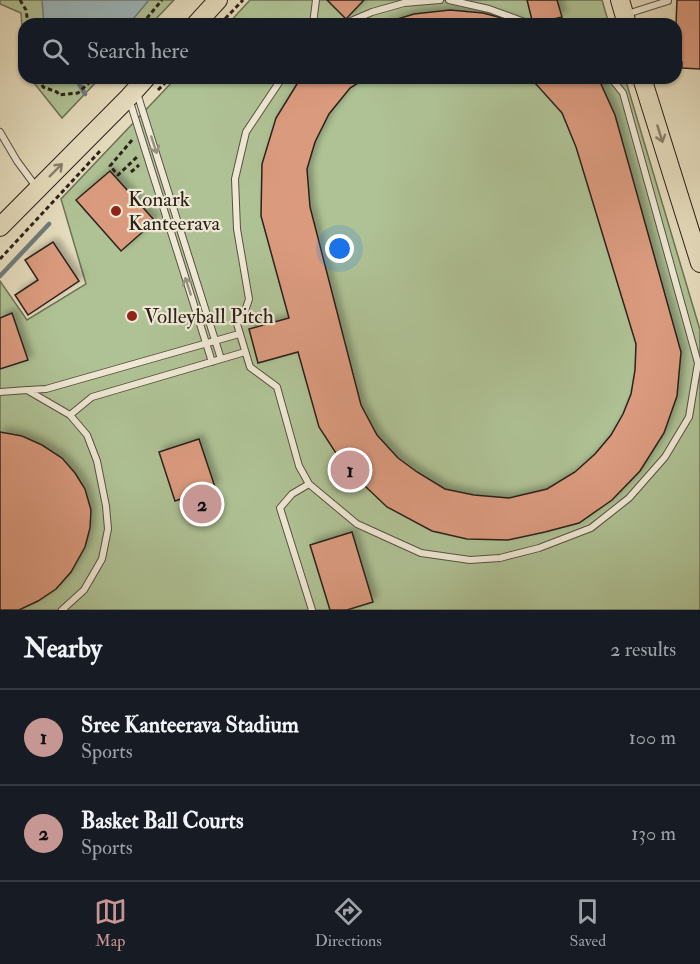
<!DOCTYPE html>
<style>
body{margin:0;font-family:"IM FELL Double Pica",serif;background:#20242c;color:#f1f3f6}
.you{position:absolute;left:340px;top:249px;width:21px;height:21px;margin:-15px;border:4px solid #fff;border-radius:50%;background:#1a73e8;box-shadow:0 0 0 9px #1a73e833}
.badge{display:grid;place-items:center;width:39px;height:39px;border-radius:50%;background:#c59692;color:#111;font-size:20px;font-weight:700}
.pin{position:absolute;translate:-50% -50%;border:3px solid #fff;box-shadow:0 2px 6px #0006}
.list{margin:0;padding:0;list-style:none}
h2{display:flex;justify-content:space-between;align-items:center;height:78px;margin:0;padding:0 24px;font-size:26px}
h2 small{font-size:20px;font-weight:400;color:#9ea1a6}
.list li{display:grid;grid-template-columns:39px 1fr auto;gap:18px;align-items:center;box-sizing:border-box;height:96px;padding:0 24px;border-top:2px solid #363941}
.list b{display:block;font-size:22px;white-space:nowrap}
.list p{margin:0;font-size:20px;white-space:nowrap;color:#9ea1a6}
.list em{font-size:20px;font-style:normal;color:#9ea1a6}
.icon{flex:none;width:33px;height:33px;fill:none;stroke:currentColor;stroke-width:2;stroke-linecap:round;stroke-linejoin:round}
.map{position:relative;flex:none;width:700px;height:610px;overflow:hidden}
.search{position:absolute;background:#171b24;box-shadow:0 2px 4px #0004;left:18px;right:18px;top:18px;height:66px;display:flex;align-items:center;gap:15px;box-sizing:border-box;padding:0 21px;border-radius:18px;color:#9ea1a6;font-size:22px}
.sheet{height:270px;background:#171b24}
nav{display:flex;justify-content:space-around;align-items:center;box-sizing:border-box;height:84px;border-top:2px solid #363941;background:#171b24;font-size:16px;color:#9ea1a6}
nav a{display:grid;justify-items:center;gap:3px}
nav .on{color:#c59692}
.map>svg:first-child{display:block}
</style>
<div class="map">
<svg width="700" height="610" viewBox="0 0 700 610">
<defs>
<filter id="shadow"><feDropShadow dx="4.5" dy="-4.5" stdDeviation="3" flood-color="#0004"/></filter>
</defs>
<rect width="100%" height="100%" fill="#e5dcbd"/>
<filter id="stains"><feTurbulence type="fractalNoise" baseFrequency=".00333" numOctaves="4"/><feColorMatrix values="0 0 0 0 .2 0 0 0 0 .09 0 0 0 0 .02 0 0 0 .5 -.17"/></filter>
<radialGradient id="worn" r=".72"><stop offset=".6" stop-color="#630" stop-opacity="0"/><stop offset="1" stop-color="#630" stop-opacity=".3"/></radialGradient>
<path fill="#afc295" stroke="#6e7258" stroke-width="1.5" d="M0 0H174L151 24H24V56L21 13 0 4Z
M250 0H602L609 24H228Z
M30 78H100L62 118Z
M176 78H625L700 330V610H0V281L27 320 86 284 61 199Z"/>
<path fill="#9cb8bd" stroke="#6f7c7c" stroke-width="1.5" d="M42 0H149L129 24H44Z"/>
<g fill="none" stroke-linecap="round" stroke-linejoin="round">
<path stroke="#6f7c7c" stroke-width="4.5" d="M78 82 85 94
M0 276 49 224"/>
</g>
<path fill="#da9a7e" stroke="#2c221a" stroke-width="1.5" filter="url(#shadow)" d="M327 0H364L346 19Z
M527 0H557L562 17 533 24Z
M677 0H700V69L682 68V62H676V24Z
M450 10 483 13 525 24H381L414 14Z
M302 78H366L350 88 329 114 315 142 307 169 310 207 361 405 377 435 398 458 417 472 445 489 474 495 509 498 547 489 575 472 595 454 611 435 623 414 631 394 635 370 636 344 576 147 562 113 536 84 525 78H597L600 82 615 115 681 352 677 396 664 433 640 471 612 500 579 523 545 532 508 540 467 539 432 531 387 507 345 467 319 427 298 352 258 363 249 329 289 318 261 216 262 164 276 118 297 84Z
M110 171 155 221 121 251 76 200Z
M53 242 79 281 28 315 15 295 38 280 25 260Z
M12 313 28 360 0 369V318Z
M0 432 22 436 42 445 62 458 75 473 85 489 91 510 90 528 85 547 71 572 56 589 38 601 19 610H0Z
M199 439 215 487 175 501 159 452Z
M352 532 373 602 347 610H330L310 545Z"/>
<g fill="none" stroke-linecap="round" stroke-linejoin="round">
<defs>
<path id="lane" d="M449 0 489 9 530 24
M627 14 668 1
M313 24 316 0
M344 24 372 12 404 3 440 0
M282 78 246 132 235 179 237 229 249 299 245 311 237 324 250 367 277 387 299 466 309 484 357 524 421 553 470 560 500 558 539 548 591 528 629 498 665 457 689 417 698 363 623 93 611 78
M137 93 221 359
M130 102 212 362
M0 132 17 161 37 188
M28 390 46 389 239 334
M0 392 27 390 70 415 87 435 97 461 106 506 108 529 102 559 84 590 62 610
M70 415 92 397 245 352
M309 484 292 494 280 508 312 610"/>
<path id="primary" d="M620 0 627 24
M196 24 218 0
M642 78 700 263
M0 227 129 97 146 78"/>
</defs>
<use href="#lane" stroke="#5a5043" stroke-width="8"/>
<use href="#primary" stroke="#2c221a" stroke-width="20"/>
<path stroke="#2c221a" stroke-width="3" stroke-dasharray="4.5 3" stroke-linecap="butt" d="M20 0 26 10 28 24
M142 24 162 0
M220 24 243 0
M39 78 43 87 57 92 59 95 78 93 94 78
M158 90 170 78
M132 140 110 166 118 175 137 157
M131 172 139 165
M0 259 100 151"/>
<use href="#lane" stroke="#eee8d4" stroke-width="6"/>
<use href="#primary" stroke="#e5dcbd" stroke-width="18"/>
</g>
<defs><path id="oneway-shaft" d="M-6 0H5M1.5-3L5.5 0L1.5 3" fill="none" stroke-width="1.6" stroke-linecap="round" stroke-linejoin="round" transform="scale(1.5)"/></defs>
<g stroke="#887f6c">
<use href="#oneway-shaft" transform="translate(660 134) rotate(73)"/>
<use href="#oneway-shaft" transform="translate(56 170) rotate(-45)"/>
</g>
<g stroke="#978f80">
<use href="#oneway-shaft" transform="translate(154 145) rotate(72)"/>
<use href="#oneway-shaft" transform="translate(188 286) rotate(-108)"/>
</g>
<g fill="#8f2418" stroke="#eee8d4" stroke-width="2">
<circle cx="116" cy="211" r="6"/>
<circle cx="132" cy="316" r="6"/>
</g>
<g text-anchor="middle" dominant-baseline="central" stroke-width="4.5" stroke-linejoin="round" paint-order="stroke">
<g font-size="21" fill="#2c221a" stroke="#eee8d4" text-anchor="start">
<text x="128" y="199">Konark<tspan x="128" dy="24">Kanteerava</tspan></text>
<text x="144" y="316">Volleyball Pitch</text>
</g>
</g>
<rect width="100%" height="100%" filter="url(#stains)"/>
<rect width="100%" height="100%" fill="url(#worn)"/>
</svg>
<div class="you"></div>
<div class="pin badge" style="left:350px;top:470px">1</div>
<div class="pin badge" style="left:202px;top:504px">2</div>
<div class="search"><svg class="icon" aria-label="search" viewBox="0 0 24 24"><circle cx="10" cy="10" r="6"/><path d="M15 15l6 6"/></svg>Search here</div>
</div>
<section class="sheet">
<h2>Nearby<small>2 results</small></h2>
<ul class="list">
<li><span class="badge">1</span><div><b>Sree Kanteerava Stadium</b><p>Sports</p></div><em>100 m</em></li>
<li><span class="badge">2</span><div><b>Basket Ball Courts</b><p>Sports</p></div><em>130 m</em></li>
</ul>
</section>
<nav>
<a class="on"><svg class="icon" aria-label="map" viewBox="0 0 24 24"><path d="M3 6l6-2 6 2 6-2v14l-6 2-6-2-6 2zM9 4v14M15 6v14"/></svg>Map</a>
<a><svg class="icon" aria-label="directions" viewBox="0 0 24 24"><path d="M12 3l9 9-9 9-9-9zM9 14v-3h6M13 9l2 2-2 2"/></svg>Directions</a>
<a><svg class="icon" aria-label="saved" viewBox="0 0 24 24"><path d="M7 4h10v16l-5-4-5 4z"/></svg>Saved</a>
</nav>
